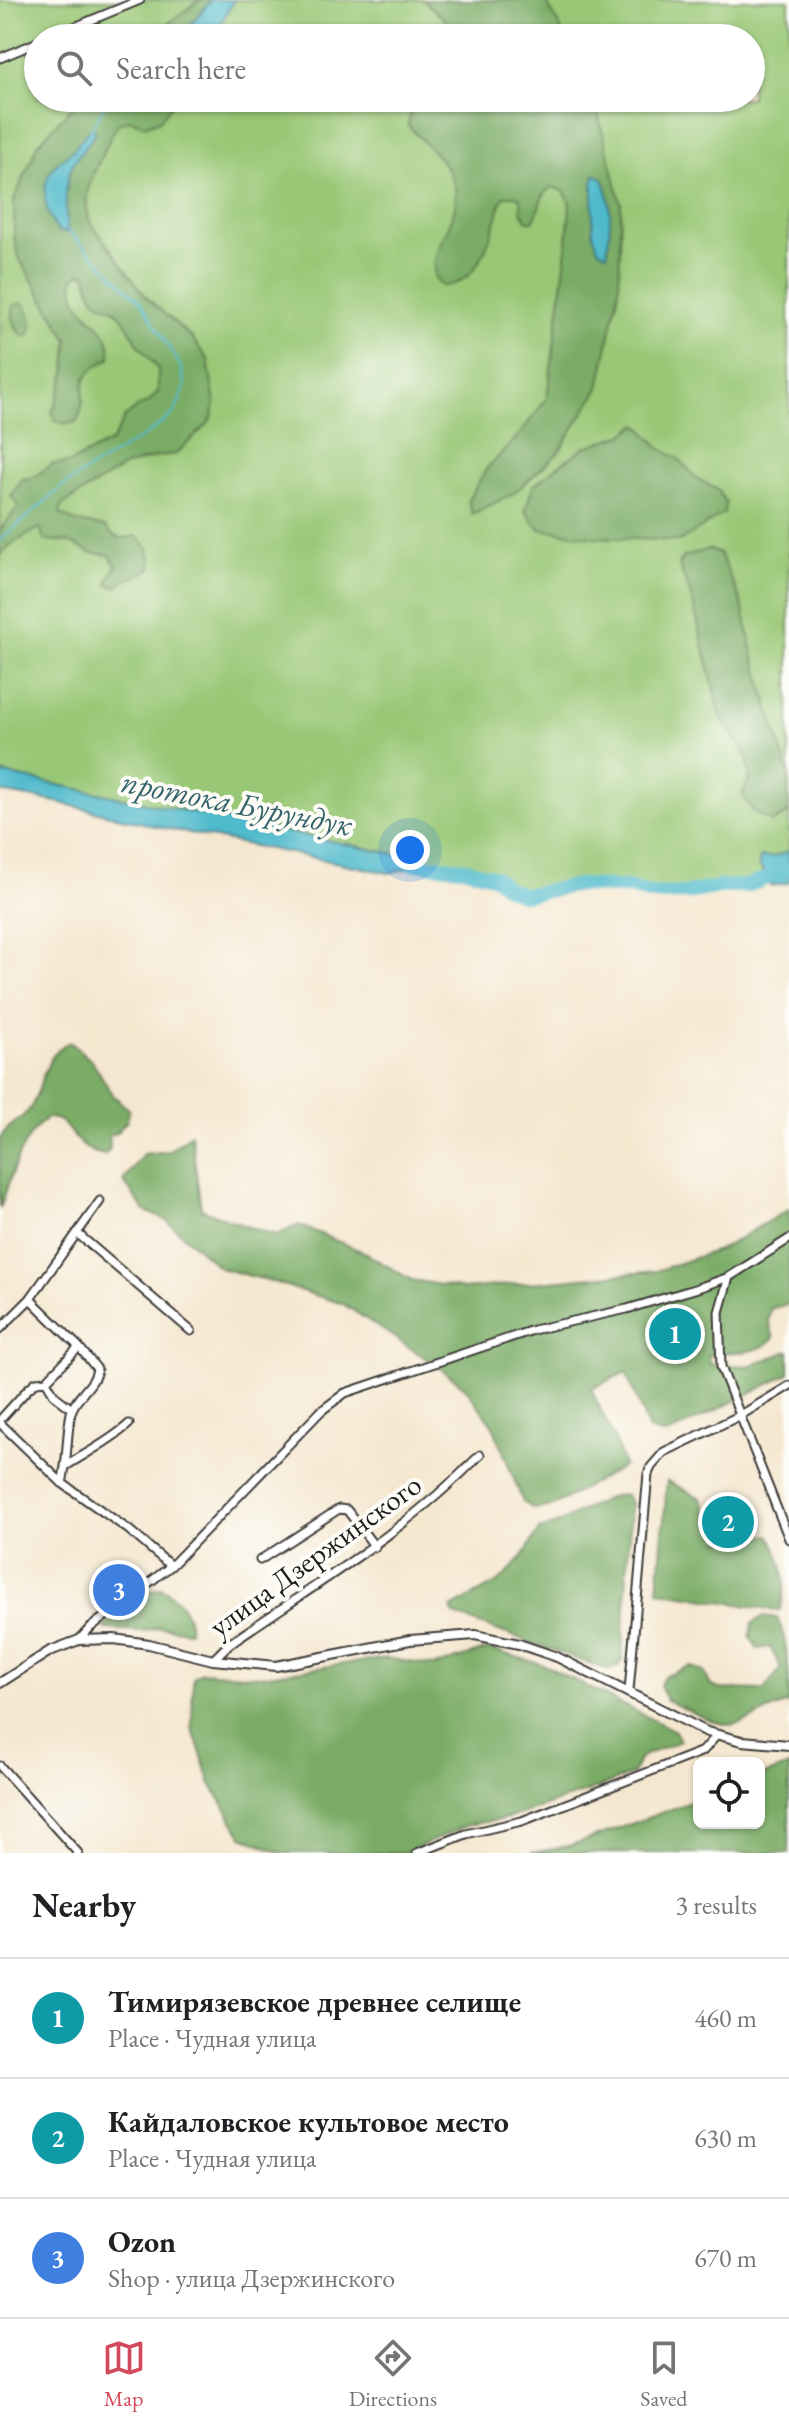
<!DOCTYPE html>
<meta charset="utf-8">
<style>
body{margin:0;font-family:"EB Garamond",serif;background:#f6f6f6;color:#202124}
.controls{position:absolute;right:24px;bottom:24px;display:grid;overflow:hidden;border-radius:12px;box-shadow:0 2px 6px #0004}
.controls button{width:72px;height:72px;display:grid;place-items:center;padding:0;border:0;border-bottom:2px solid #e0e0e0;background:#fff;color:#202124;font:40px sans-serif}
.you{position:absolute;left:410px;top:850px;width:28px;height:28px;margin:-20px;border:6px solid #fff;border-radius:50%;background:#1a73e8;box-shadow:0 0 0 12px #1a73e833}
.badge{display:grid;place-items:center;width:52px;height:52px;border-radius:50%;background:#d1495b;color:#fff;font-size:26px;font-weight:700}
.pin{position:absolute;translate:-50% -50%;border:4px solid #fff;box-shadow:0 2px 8px #0006}
.list{margin:0;padding:0;list-style:none}
h2{display:flex;justify-content:space-between;align-items:center;height:104px;margin:0;padding:0 32px;font-size:34px}
h2 small{font-size:26px;font-weight:400;color:#757577}
.list li{display:grid;grid-template-columns:52px 1fr auto;gap:24px;align-items:center;box-sizing:border-box;height:120px;padding:0 32px;border-top:2px solid #e0e0e0}
.list b{display:block;font-size:30px;white-space:nowrap}
.list p{margin:0;font-size:26px;white-space:nowrap;color:#757577}
.list em{font-size:26px;font-style:normal;color:#757577}
.icon{flex:none;width:44px;height:44px;fill:none;stroke:currentColor;stroke-width:2;stroke-linecap:round;stroke-linejoin:round}
.map{position:relative;flex:none;width:789px;height:1853px;overflow:hidden}
.search{position:absolute;background:#fff;box-shadow:0 2px 6px #0004;left:24px;right:24px;top:24px;height:88px;display:flex;align-items:center;gap:20px;box-sizing:border-box;padding:0 28px;border-radius:44px;color:#757577;font-size:30px}
.sheet{height:464px;background:#fff}
nav{display:flex;justify-content:space-around;align-items:center;box-sizing:border-box;height:112px;border-top:2px solid #e0e0e0;background:#fff;font-size:22px;color:#757577}
nav a{display:grid;justify-items:center;gap:4px}
nav .on{color:#d1495b}
.map>svg:first-child{display:block}
</style>
<div class="map">
<svg width="789" height="1853" viewBox="0 0 789 1853">
<rect width="100%" height="100%" fill="#fdfcf7"/>
<filter id="ink" filterUnits="userSpaceOnUse"><feTurbulence type="fractalNoise" baseFrequency=".0125" numOctaves="2"/><feDisplacementMap in="SourceGraphic" scale="16" xChannelSelector="R" yChannelSelector="G"/><feConvolveMatrix kernelMatrix="1 2 1 2 8 2 1 2 1" color-interpolation-filters="sRGB"/></filter>
<filter id="wash" filterUnits="userSpaceOnUse"><feTurbulence type="fractalNoise" baseFrequency=".006" numOctaves="4" result="noise"/><feDisplacementMap in="SourceGraphic" scale="32" xChannelSelector="R" yChannelSelector="G"/><feGaussianBlur stdDeviation="1.8" result="paint"/><feColorMatrix in="noise" values="0 0 0 0 0 0 0 0 0 0 0 0 0 0 0 0 0 1.4 0 .05"/><feComposite in="paint" operator="in"/></filter>
<g filter="url(#wash)">
<rect width="100%" height="100%" fill="#f5e7cf"/>
<path fill="#98c775" stroke="#5a7248" stroke-width="2" d="M0 0H211L188 28 175 38H38V98H751V38H212L234 0H789V851L773 857 764 871 766 880C750 885 735 885 718 887 696 890 673 896 651 893 627 889 603 883 578 885 561 887 541 897 523 895 509 893 504 881 493 876 466 864 436 867 409 857L0 773Z"/>
<path fill="#7aac66" stroke="#4b6441" stroke-width="2" d="M199 0H211L188 28 175 38H149Z
M423 0H545L566 38H466Z
M80 98H177L160 120 145 126 131 120C127 121 122 122 119 124 113 128 88 185 87 194 86 203 87 211 89 220L147 298 192 338 208 360 215 403 212 418 206 426 176 454 159 456 125 466 62 505 60 513 73 521 105 527C114 539 122 540 136 536 148 545 152 553 151 568 140 577 128 576 117 587L107 584 116 566 110 555 91 553 69 542 44 540 40 528 10 545 0 555V530L19 506 11 496 22 479 32 478 53 464 70 463 112 441 125 417 139 406 148 403 158 392V369L140 347 123 318 115 310 98 302 92 295 86 274 80 273 74 278C67 317 114 318 110 358 66 381 94 392 76 422L67 424 56 421 52 414 66 372 68 340 20 260 14 237V200L38 144Z
M413 98H594L621 203 619 290 599 388 558 453 513 494 472 514 468 500 487 468 519 435 547 398 566 257 570 203 564 191 551 187C537 198 542 207 533 221H527L521 211V199L515 196H505C499 203 499 211 496 220 488 246 475 286 442 286L435 278C433 250 439 249 449 226 471 176 436 158 408 125Z
M21 303 25 305C30 316 36 325 28 336H22C14 326 11 317 14 305Z
M638 424 660 448 680 460 696 478 718 490 726 503 724 513 681 541 593 537 540 529 525 511 533 486 557 467 585 447 622 435Z
M709 549 720 554 741 601 754 657 789 777V813L772 822 753 812 742 794 750 779 747 757 721 717 692 599 679 564 683 557Z
M70 1042 93 1062 112 1094 129 1110 127 1121 115 1134H109L110 1149 105 1155C95 1153 88 1151 81 1144 67 1133 66 1117 46 1118 17 1144 12 1175 0 1209V1139C6 1125 23 1120 31 1107 43 1086 44 1052 70 1042Z
M191 1134 201 1209 248 1227 276 1235 299 1225 361 1251 412 1280 464 1289 656 1271 721 1249 789 1209V1304L772 1308 768 1319 774 1338C760 1354 734 1353 714 1352L709 1356 710 1364 748 1366 789 1351V1374L666 1435 649 1430 626 1372 591 1389 616 1442 624 1466 552 1506 534 1509 523 1502 493 1426 465 1387 430 1361 343 1304 270 1281 220 1268 166 1220 145 1211 123 1181 143 1154 169 1151Z
M667 1481 701 1498 719 1541 770 1535C784 1560 789 1586 779 1611L658 1591Z
M625 1494 631 1503 622 1661 617 1667 608 1670 454 1615 451 1608 500 1581 524 1555 539 1530C569 1523 594 1498 625 1494Z
M161 1588C177 1596 191 1613 189 1631L160 1627 145 1631 105 1629 106 1621 151 1591Z
M764 1616 777 1618C789 1643 789 1675 789 1703 770 1708 755 1719 737 1724 719 1729 683 1707 666 1700L660 1685 664 1677 690 1666 704 1672 711 1686 719 1689 764 1690 781 1668 770 1647 758 1649 750 1637 753 1623Z
M488 1649 544 1665 675 1731 680 1741 640 1757 633 1774 595 1789 509 1818 468 1825 405 1853H281L242 1836 211 1784 192 1727 193 1678 201 1672 260 1676 386 1658 435 1666Z
M789 1766V1853H530C545 1850 560 1849 574 1844 616 1830 657 1814 699 1799V1823H759V1777Z"/>
<path fill="#4fbacc" stroke="#366b74" stroke-width="2" d="M211 0H234L212 38H175L188 28Z
M93 128 95 132C89 145 78 153 72 166 64 185 65 211 68 232H59C45 215 39 187 53 168 58 161 65 157 72 151 80 144 83 133 93 128Z
M595 175 602 177C614 200 610 229 607 254L598 249 593 233V182Z
M0 773 409 857 429 864 389 873 159 827 57 802 0 792Z
M789 851V883L771 886 759 865 760 857H773Z"/>
<g fill="none" stroke-linecap="round" stroke-linejoin="round">
<path stroke="#4fbacc" stroke-width="2" d="M91 131 107 100 111 98
M0 540 67 483 153 430 175 412 185 386 181 367 142 303 68 231"/>
<path stroke="#4fbacc" stroke-width="14" d="M412 864 463 868 495 877 507 888 524 895 579 885 629 888 653 894 687 893 719 887 747 886 789 870"/>
</g>
</g>
<g filter="url(#ink)">
<g fill="none" stroke-linecap="round" stroke-linejoin="round">
<defs>
<path id="minor" d="M48 38 140 0
M0 58 38 42
M78 1234 191 1331
M729 1277 719 1312 721 1367 789 1539
M30 1299 79 1347 97 1369C95 1386 75 1396 71 1413 66 1436 68 1460 62 1483
M0 1329 30 1299 100 1201
M46 1381 55 1396 72 1409
M0 1420 28 1389 36 1382 46 1381 79 1347
M0 1423 62 1483 129 1530 171 1566
M66 1466C88 1452 110 1441 129 1424
M260 1560 339 1509 347 1510 375 1547
M79 1640 91 1627 171 1566 321 1411 345 1393 533 1330 627 1309 698 1288 729 1277 789 1239
M213 1660 229 1644C319 1582 402 1534 480 1455
M629 1691 648 1474 651 1467 664 1452 741 1415 789 1386
M0 1766 78 1853
M417 1853 466 1834 522 1821 703 1751 717 1735"/>
<path id="tertiary" d="M0 1683 50 1651 79 1640 114 1639 149 1644 213 1660 276 1666 410 1640 475 1635 519 1644 557 1657 707 1732 742 1741 789 1745"/>
</defs>
<use href="#minor" stroke="#3d3a37" stroke-width="11"/>
<use href="#tertiary" stroke="#3d3a37" stroke-width="12"/>
<use href="#minor" stroke="#fff" stroke-width="7"/>
<use href="#tertiary" stroke="#fff" stroke-width="8"/>
</g>
</g>
<g text-anchor="middle" dominant-baseline="central" stroke-width="8" stroke-linejoin="round" paint-order="stroke">
<g font-size="30" fill="#1c1c1c" stroke="#fdfcf7">
<text transform="translate(315 1555) rotate(-36)">улица Дзержинского</text>
</g>
<g font-size="32" font-style="italic" fill="#33636b" stroke="#fdfcf7">
<text transform="translate(237 803) rotate(11)">протока Бурундук</text>
</g>
</g>
</svg>
<div class="controls">
<button><svg class="icon" aria-label="locate" viewBox="0 0 24 24"><circle cx="12" cy="12" r="6"/><path d="M12 2v4M12 18v4M2 12h4M18 12h4"/></svg></button>
</div>
<div class="you"></div>
<div class="pin badge" style="left:675px;top:1334px;background:#0f9aa8">1</div>
<div class="pin badge" style="left:728px;top:1522px;background:#0f9aa8">2</div>
<div class="pin badge" style="left:119px;top:1590px;background:#3f7fe0">3</div>
<div class="search"><svg class="icon" aria-label="search" viewBox="0 0 24 24"><circle cx="10" cy="10" r="6"/><path d="M15 15l6 6"/></svg>Search here</div>
</div>
<section class="sheet">
<h2>Nearby<small>3 results</small></h2>
<ul class="list">
<li><span class="badge" style="background:#0f9aa8">1</span><div><b>Тимирязевское древнее селище</b><p>Place · Чудная улица</p></div><em>460 m</em></li>
<li><span class="badge" style="background:#0f9aa8">2</span><div><b>Кайдаловское культовое место</b><p>Place · Чудная улица</p></div><em>630 m</em></li>
<li><span class="badge" style="background:#3f7fe0">3</span><div><b>Ozon</b><p>Shop · улица Дзержинского</p></div><em>670 m</em></li>
</ul>
</section>
<nav>
<a class="on"><svg class="icon" aria-label="map" viewBox="0 0 24 24"><path d="M3 6l6-2 6 2 6-2v14l-6 2-6-2-6 2zM9 4v14M15 6v14"/></svg>Map</a>
<a><svg class="icon" aria-label="directions" viewBox="0 0 24 24"><path d="M12 3l9 9-9 9-9-9zM9 14v-3h6M13 9l2 2-2 2"/></svg>Directions</a>
<a><svg class="icon" aria-label="saved" viewBox="0 0 24 24"><path d="M7 4h10v16l-5-4-5 4z"/></svg>Saved</a>
</nav>
